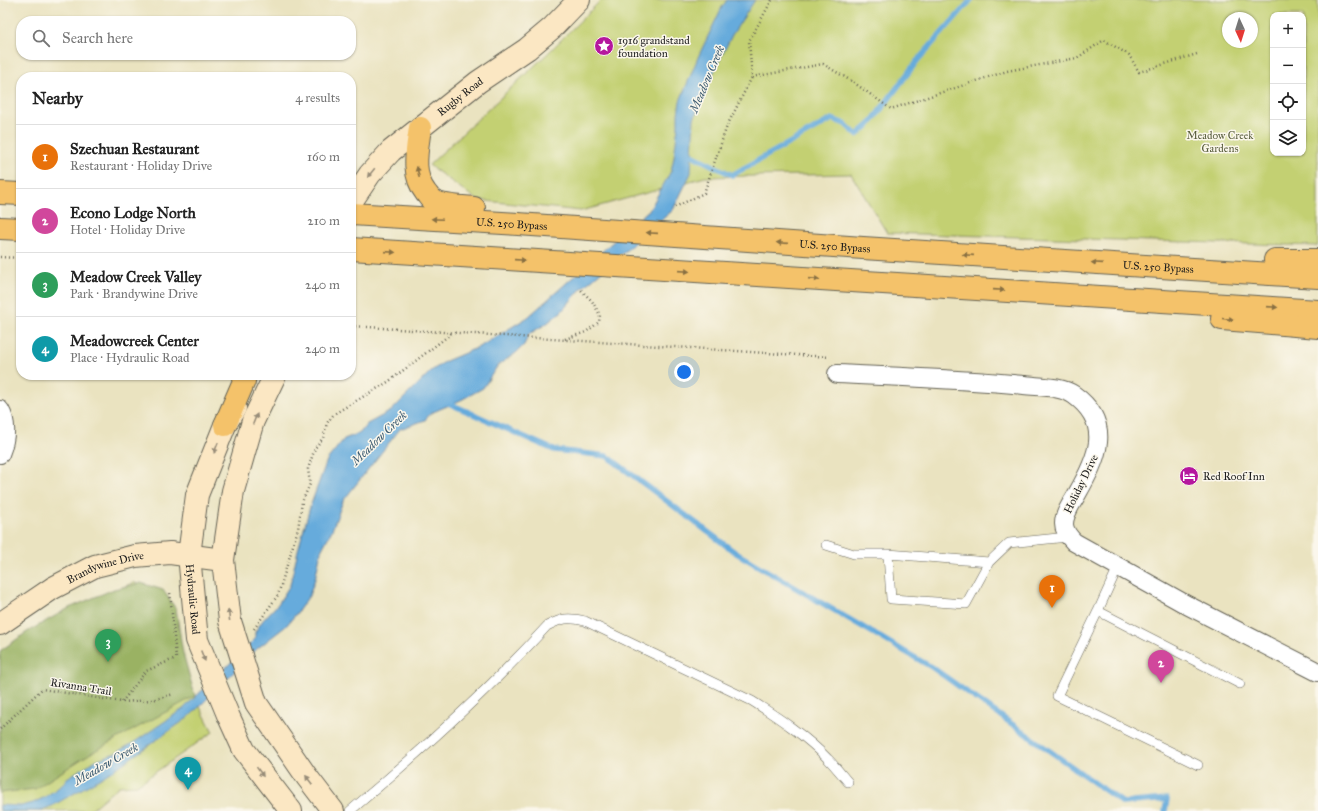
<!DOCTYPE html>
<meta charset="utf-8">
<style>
body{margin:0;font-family:"IM FELL Great Primer",serif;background:#f2f2f2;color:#222}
.controls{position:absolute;right:12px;top:12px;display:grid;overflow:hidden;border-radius:8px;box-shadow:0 1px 3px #0004}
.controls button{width:36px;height:36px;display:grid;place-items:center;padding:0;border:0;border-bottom:1px solid #e0e0e0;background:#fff;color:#222;font:20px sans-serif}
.compass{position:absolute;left:1222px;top:12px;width:36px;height:36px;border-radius:50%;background:#fff;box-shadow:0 1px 3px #0004;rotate:176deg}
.you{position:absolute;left:684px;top:372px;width:14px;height:14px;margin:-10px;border:3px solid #fff;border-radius:50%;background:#1a73e8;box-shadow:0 0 0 6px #1a73e833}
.badge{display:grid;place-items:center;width:26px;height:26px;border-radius:50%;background:#b5179e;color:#fff;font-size:13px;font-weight:700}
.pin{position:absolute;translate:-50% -33px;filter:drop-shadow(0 1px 2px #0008)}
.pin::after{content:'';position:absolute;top:21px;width:14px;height:12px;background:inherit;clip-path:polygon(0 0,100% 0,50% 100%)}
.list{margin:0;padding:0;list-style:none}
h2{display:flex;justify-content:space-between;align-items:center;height:52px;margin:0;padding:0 16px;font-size:17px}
h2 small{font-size:13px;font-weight:400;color:#767676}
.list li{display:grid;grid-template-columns:26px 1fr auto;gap:12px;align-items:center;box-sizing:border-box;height:64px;padding:0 16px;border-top:1px solid #e0e0e0}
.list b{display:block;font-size:15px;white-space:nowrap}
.list p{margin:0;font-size:13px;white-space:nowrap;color:#767676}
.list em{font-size:13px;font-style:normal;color:#767676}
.icon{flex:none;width:22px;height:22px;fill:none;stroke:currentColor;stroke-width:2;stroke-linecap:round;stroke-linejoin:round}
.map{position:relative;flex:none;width:1318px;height:811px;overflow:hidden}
.search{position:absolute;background:#fff;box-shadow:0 1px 3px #0004;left:16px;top:16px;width:340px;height:44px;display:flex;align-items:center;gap:10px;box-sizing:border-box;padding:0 14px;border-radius:16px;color:#767676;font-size:15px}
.panel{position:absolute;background:#fff;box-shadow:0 1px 3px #0004;left:16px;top:72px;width:340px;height:308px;border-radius:16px}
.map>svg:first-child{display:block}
</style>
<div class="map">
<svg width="1318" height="811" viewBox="0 0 1318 811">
<rect width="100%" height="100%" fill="#fbf7ec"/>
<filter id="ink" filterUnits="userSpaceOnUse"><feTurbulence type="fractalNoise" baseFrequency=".025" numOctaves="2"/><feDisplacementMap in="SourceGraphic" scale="8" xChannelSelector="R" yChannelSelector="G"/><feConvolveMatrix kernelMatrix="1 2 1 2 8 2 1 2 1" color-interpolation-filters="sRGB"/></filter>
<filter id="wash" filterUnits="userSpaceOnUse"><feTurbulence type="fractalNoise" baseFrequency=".012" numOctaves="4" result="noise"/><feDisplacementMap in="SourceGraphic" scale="16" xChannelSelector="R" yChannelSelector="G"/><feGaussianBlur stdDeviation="0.9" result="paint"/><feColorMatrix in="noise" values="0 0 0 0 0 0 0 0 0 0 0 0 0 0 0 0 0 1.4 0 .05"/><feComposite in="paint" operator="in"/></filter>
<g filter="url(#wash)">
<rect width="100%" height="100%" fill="#eae3c0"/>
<path fill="#c3d072" stroke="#707647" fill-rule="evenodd" d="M601 0H1318V246L887 233 851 174 705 177 581 211 477 200 429 165 547 54ZM1273 15H1303V153H1273ZM1228 18H1252V42H1228Z
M135 582 213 732 137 785 119 786 89 811H0V717L77 606Z"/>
<path fill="#9ab264" stroke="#5b6740" d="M141 583 163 590 176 609 183 653 195 696 91 753 35 789 0 793V651L27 632 69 608 114 589Z"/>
<path fill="#66abdc" stroke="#41647c" d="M727 0H755L732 35 705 90 694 119 691 173 673 210 581 289 561 312 546 324 529 334 524 345 516 353 498 365 483 388 461 400 431 413 425 420 400 429 343 501 332 530 321 551 315 579 309 596 296 614 286 626 258 648 189 717 121 765 101 778 52 806 39 811H0V805L21 806 33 803 45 797 62 785 67 778 96 760 115 753 133 743 183 709 255 639V632L263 620 278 604 290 585 298 550 310 507 327 460 344 439 360 433 367 424 391 411 431 371 446 361 481 346 528 317 650 209 671 171 674 157 678 126V114L680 101 699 55 722 7Z"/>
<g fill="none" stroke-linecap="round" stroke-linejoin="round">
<path stroke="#66abdc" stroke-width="5.5" d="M686 152 732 175 832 119 845 124 857 135 870 124 917 61 971 0
M446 402 554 450 607 456 736 553 933 668 1123 803 1167 799 1165 811"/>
</g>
</g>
<g filter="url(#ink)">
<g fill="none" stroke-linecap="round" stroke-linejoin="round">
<defs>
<path id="lane" d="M826 545 854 554H888
M989 562 966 604 891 599 888 554 989 562 1009 543 1068 537
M1118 567 1098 611 1240 684
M1098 611 1057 696 1198 765
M350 811C419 753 486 693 547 626 562 618 568 617 585 621L752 701C779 718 806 736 828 759 835 766 842 775 848 782"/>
<path id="street" d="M837 374C899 377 962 379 1024 385 1040 387 1061 386 1074 395 1114 424 1097 459 1077 494 1072 503 1064 513 1064 524 1064 531 1069 537 1074 542L1187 605 1318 672
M0 410C8 424 6 439 0 454"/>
<g id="secondary">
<path id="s1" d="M351 202 370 174 391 151 478 82 527 49 552 28 579 0"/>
<path d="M275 375 253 421 233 491 223 560 230 621 256 703 307 777 333 811"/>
<path id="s2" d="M235 408 225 425 197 495 189 555 197 640 228 715 244 750 291 811"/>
<path id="s3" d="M0 624 53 588 95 566 135 556 170 553 223 560"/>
</g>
<g id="highway">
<path d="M420 128C417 150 411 174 426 193 428 195 430 199 432 200 440 206 464 207 474 208"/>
<path d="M0 193 21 194"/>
<path id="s4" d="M351 214 518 224 863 248 1318 277"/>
<path d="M0 228 21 229"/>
<path d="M351 249 1318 311"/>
<path d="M1275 260H1318"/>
<path d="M1222 319 1318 327"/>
<path d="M225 425 244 381 245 375"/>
</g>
</defs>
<use href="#lane" stroke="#646255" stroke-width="10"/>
<use href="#street" stroke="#646255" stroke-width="20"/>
<use href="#secondary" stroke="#646255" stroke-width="24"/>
<use href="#highway" stroke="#646255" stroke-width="24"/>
<path stroke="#646255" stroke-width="2.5" stroke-dasharray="1 3" stroke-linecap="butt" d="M752 77 823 64 853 82 891 109 1007 71 1077 58 1104 40 1129 55 1139 72 1197 54
M675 207 704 193 727 126 752 77 749 41 772 0
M0 257 21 258
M351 326 829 357
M565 339 586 332 599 322 600 315 592 301 580 289
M254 629 278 595 298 529 302 502 310 484 308 469 315 448 323 438 327 423 334 414 388 382 452 333
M122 702 146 671 176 658 170 592
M0 729 42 689 122 702 152 700 174 694"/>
<use href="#lane" stroke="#fff" stroke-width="9"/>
<use href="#street" stroke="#fff" stroke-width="18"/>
<use href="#secondary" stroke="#fbe7c3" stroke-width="22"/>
<use href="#highway" stroke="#f4c26a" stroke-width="22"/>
</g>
<defs><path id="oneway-solid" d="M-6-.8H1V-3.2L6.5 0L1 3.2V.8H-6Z"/></defs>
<g fill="#886f43">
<use href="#oneway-solid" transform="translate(418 172) rotate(-102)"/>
<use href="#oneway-solid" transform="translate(437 219) rotate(-177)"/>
<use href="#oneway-solid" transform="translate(652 233) rotate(-176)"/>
<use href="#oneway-solid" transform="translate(782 243) rotate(-176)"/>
<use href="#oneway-solid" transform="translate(390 252) rotate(4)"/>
<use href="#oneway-solid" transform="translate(968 255) rotate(-176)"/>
<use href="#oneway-solid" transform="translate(520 260) rotate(4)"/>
<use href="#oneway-solid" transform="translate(1097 263) rotate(-176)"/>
<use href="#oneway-solid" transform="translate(684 271) rotate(4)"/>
<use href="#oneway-solid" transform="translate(814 279) rotate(4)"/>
<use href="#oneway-solid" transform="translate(999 290) rotate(4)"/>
<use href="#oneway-solid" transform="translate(1272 307) rotate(4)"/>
<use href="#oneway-solid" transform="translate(1228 319) rotate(5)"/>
</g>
<g fill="#978c78">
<use href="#oneway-solid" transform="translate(371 173) rotate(129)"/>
<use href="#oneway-solid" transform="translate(255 419) rotate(-68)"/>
<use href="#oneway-solid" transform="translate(216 448) rotate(111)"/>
<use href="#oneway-solid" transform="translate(229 615) rotate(-96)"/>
<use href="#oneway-solid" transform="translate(203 656) rotate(68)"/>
<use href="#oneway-solid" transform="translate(260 772) rotate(54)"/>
<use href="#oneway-solid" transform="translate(309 780) rotate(-127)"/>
</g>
</g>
<defs>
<symbol id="sight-disc" viewBox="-11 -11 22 22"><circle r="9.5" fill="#b5179e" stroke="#fbf7ec"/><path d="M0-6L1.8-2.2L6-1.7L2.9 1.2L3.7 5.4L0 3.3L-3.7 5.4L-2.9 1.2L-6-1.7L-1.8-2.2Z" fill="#fff"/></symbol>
<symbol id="hotel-disc" viewBox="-11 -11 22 22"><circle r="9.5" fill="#b5179e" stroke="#fbf7ec"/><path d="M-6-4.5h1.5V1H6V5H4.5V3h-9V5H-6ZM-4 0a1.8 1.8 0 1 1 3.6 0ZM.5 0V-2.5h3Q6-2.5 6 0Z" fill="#fff"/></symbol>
</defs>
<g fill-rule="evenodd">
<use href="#sight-disc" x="593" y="35" width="22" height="22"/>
<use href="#hotel-disc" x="1178" y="465" width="22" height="22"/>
</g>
<g text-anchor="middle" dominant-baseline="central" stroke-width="3" stroke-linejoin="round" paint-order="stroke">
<g font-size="11" fill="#1c1c1c" stroke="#fbf7ec" text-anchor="start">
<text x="618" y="40">1916 grandstand<tspan x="618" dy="13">foundation</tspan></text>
<text x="1203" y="476">Red Roof Inn</text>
</g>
<g font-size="11" fill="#1c1c1c" stroke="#fbf7ec">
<text stroke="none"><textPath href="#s1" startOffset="153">Rugby Road</textPath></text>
<text stroke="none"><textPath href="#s4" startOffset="161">U.S. 250 Bypass</textPath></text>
<text stroke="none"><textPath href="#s4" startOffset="485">U.S. 250 Bypass</textPath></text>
<text stroke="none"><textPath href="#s4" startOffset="809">U.S. 250 Bypass</textPath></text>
<text transform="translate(1081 484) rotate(-64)">Holiday Drive</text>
<text stroke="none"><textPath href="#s3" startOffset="121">Brandywine Drive</textPath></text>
<text stroke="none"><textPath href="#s2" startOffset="200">Hydraulic Road</textPath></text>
<text transform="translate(81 687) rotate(9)">Rivanna Trail</text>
</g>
<g font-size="11" fill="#565b3a" stroke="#fbf7ec">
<text x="1220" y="135">Meadow Creek<tspan x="1220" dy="13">Gardens</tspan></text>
</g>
<g font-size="12" font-style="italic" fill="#3d5c72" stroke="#fbf7ec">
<text transform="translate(707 79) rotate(-67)">Meadow Creek</text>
<text transform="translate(379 438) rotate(-44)">Meadow Creek</text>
<text transform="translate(106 764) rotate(-30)">Meadow Creek</text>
</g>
</g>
</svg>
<div class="controls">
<button>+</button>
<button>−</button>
<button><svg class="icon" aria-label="locate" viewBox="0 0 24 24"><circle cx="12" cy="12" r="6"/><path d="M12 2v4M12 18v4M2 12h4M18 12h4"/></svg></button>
<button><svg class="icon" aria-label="layers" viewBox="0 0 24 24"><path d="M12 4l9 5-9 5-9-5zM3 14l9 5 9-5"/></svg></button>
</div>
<svg class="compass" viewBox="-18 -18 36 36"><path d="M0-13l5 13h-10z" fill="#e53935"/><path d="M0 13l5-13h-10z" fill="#767676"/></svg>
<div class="you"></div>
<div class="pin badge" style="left:1052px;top:608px;background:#e8710a">1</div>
<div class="pin badge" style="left:1161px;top:683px;background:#d1479c">2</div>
<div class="pin badge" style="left:108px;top:662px;background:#2e9e5b">3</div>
<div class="pin badge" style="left:188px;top:790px;background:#0f9aa8">4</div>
<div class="search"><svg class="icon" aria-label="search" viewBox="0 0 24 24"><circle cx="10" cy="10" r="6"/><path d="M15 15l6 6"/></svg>Search here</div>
<section class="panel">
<h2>Nearby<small>4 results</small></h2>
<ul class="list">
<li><span class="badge" style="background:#e8710a">1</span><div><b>Szechuan Restaurant</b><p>Restaurant · Holiday Drive</p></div><em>160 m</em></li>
<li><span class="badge" style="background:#d1479c">2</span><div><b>Econo Lodge North</b><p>Hotel · Holiday Drive</p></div><em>210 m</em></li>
<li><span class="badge" style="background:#2e9e5b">3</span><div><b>Meadow Creek Valley</b><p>Park · Brandywine Drive</p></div><em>240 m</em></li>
<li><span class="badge" style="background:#0f9aa8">4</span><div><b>Meadowcreek Center</b><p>Place · Hydraulic Road</p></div><em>240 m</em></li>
</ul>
</section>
</div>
